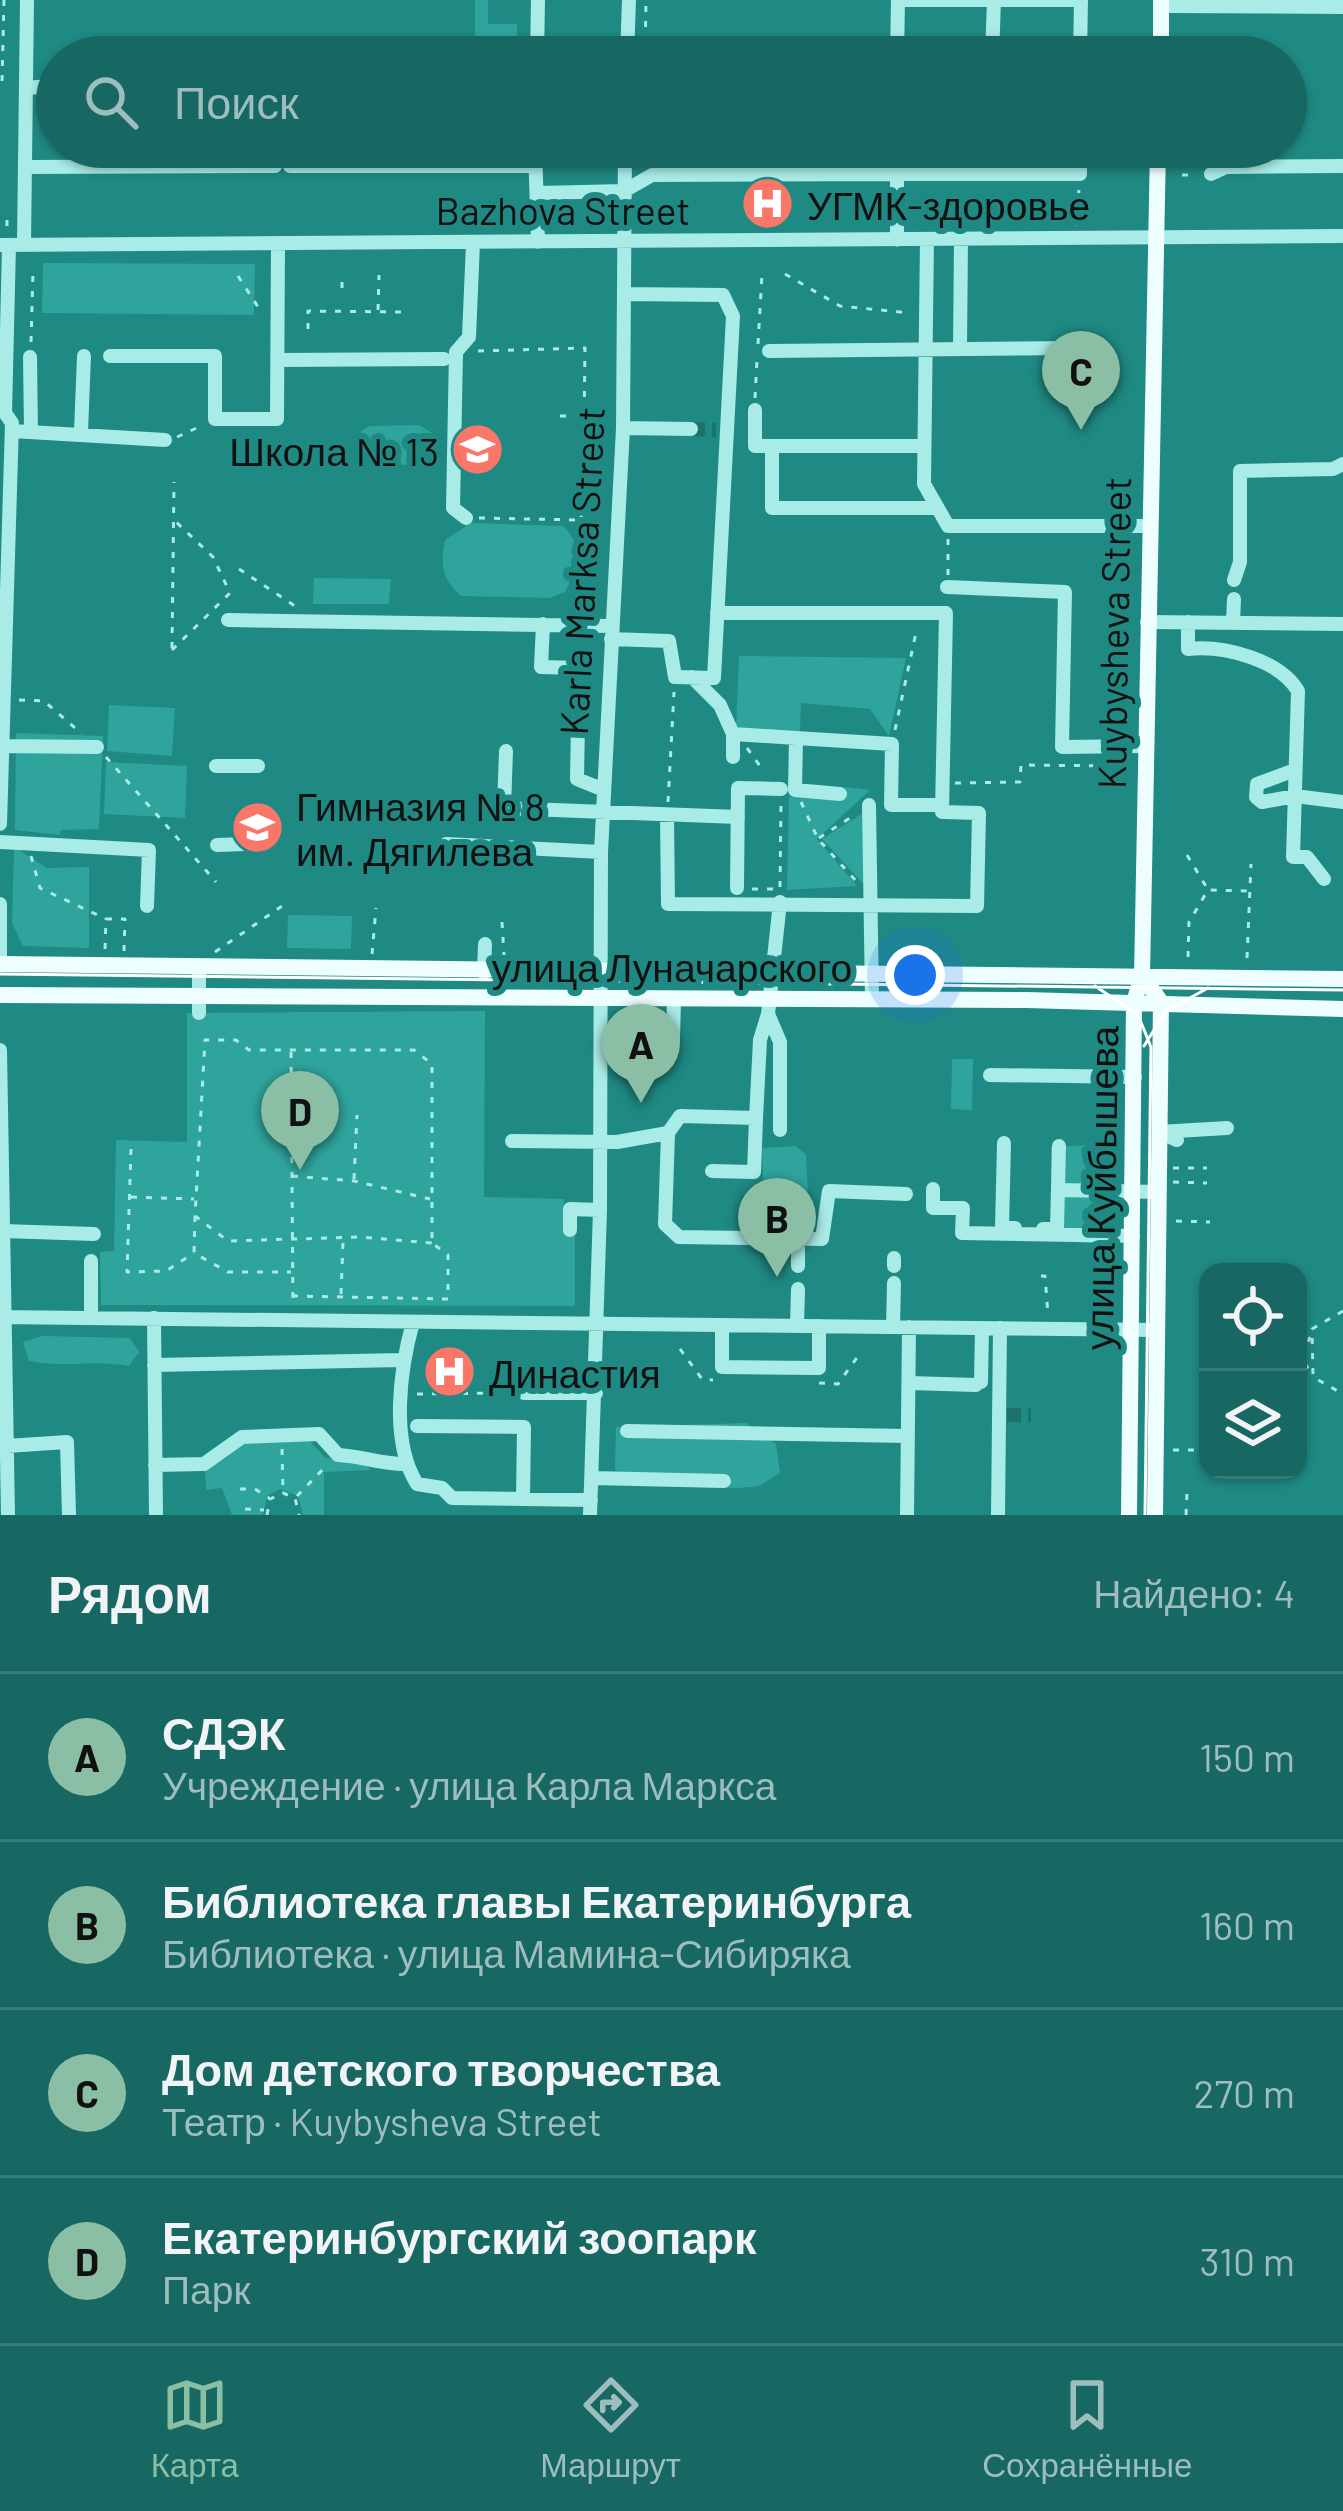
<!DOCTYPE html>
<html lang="ru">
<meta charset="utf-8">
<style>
body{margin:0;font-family:Barlow,sans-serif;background:#206d68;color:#f1f3f6}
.controls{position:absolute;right:36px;bottom:36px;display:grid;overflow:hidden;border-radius:24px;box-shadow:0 3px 9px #0004}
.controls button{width:108px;height:108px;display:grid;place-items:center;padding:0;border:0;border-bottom:3px solid #367b77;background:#176762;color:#f1f3f6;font:60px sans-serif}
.you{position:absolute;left:915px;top:975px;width:42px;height:42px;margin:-30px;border:9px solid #fff;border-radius:50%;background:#1a73e8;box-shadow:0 0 0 18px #1a73e833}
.badge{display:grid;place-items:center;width:78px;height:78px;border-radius:50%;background:#8abfa5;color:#111;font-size:39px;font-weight:700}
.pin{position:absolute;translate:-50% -99px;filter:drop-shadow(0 3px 6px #0008)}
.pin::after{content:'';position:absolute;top:63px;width:42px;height:36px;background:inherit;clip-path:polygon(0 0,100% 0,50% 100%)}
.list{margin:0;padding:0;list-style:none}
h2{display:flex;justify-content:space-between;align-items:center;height:156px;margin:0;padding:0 48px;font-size:51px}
h2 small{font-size:39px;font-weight:400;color:#9ebebe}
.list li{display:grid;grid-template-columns:78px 1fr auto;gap:36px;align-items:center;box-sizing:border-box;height:168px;padding:0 48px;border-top:3px solid #367b77}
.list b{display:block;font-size:45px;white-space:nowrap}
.list p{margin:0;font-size:39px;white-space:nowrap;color:#9ebebe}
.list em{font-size:39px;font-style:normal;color:#9ebebe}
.icon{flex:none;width:66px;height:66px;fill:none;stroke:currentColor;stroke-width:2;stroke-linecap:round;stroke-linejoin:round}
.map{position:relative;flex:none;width:1343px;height:1515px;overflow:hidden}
.search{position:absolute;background:#176762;box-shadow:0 3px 9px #0004;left:36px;right:36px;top:36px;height:132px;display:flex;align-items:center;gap:30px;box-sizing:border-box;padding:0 42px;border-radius:66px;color:#9ebebe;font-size:45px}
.sheet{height:828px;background:#176762}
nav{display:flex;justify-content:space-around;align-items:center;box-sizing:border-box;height:168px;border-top:3px solid #367b77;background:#176762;font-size:33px;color:#9ebebe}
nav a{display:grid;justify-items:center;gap:6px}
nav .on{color:#8abfa5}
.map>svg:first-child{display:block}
</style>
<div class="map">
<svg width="1343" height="1515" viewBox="0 0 1343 1515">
<rect width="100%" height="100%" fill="#1f8983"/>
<path fill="#2fa49d" d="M475 0H488V24H517V57H475Z
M43 263 255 264 254 315 42 313Z
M419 425 432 433 430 457C415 467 378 468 362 459L361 431 369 426Z
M471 523 563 526C584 545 577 570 565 592L550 598 461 596C442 579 440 564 445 540Z
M314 578 391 579 389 604H313Z
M739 656 906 658 889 736 870 709 801 703 800 732 736 729Z
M109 705 175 708 172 756 107 751Z
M16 733 103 736 99 829 61 830 60 835 15 830Z
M106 762 187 766 185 818 104 814Z
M845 787 870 790 817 839 857 886 787 890 789 797H842Z
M865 812 866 887 822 839Z
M14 847 47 868 89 867V948L23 946 12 923Z
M288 915 352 916 351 949 287 948Z
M485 1011 484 1197 564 1199 563 1229 575 1230V1306L101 1305 100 1252 114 1251 116 1140 187 1142V1013Z
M952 1059H973L972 1110 951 1109Z
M1110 1144 1108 1244 1060 1241 1051 1223V1147Z
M795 1146 806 1154 808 1196 801 1204H764L762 1148Z
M42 1336 130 1338 139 1352 129 1366C93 1360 65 1368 29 1361L23 1342Z
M746 1423 776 1444 780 1473 759 1486 738 1488 633 1485 615 1469 616 1427Z
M310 1441 325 1458 360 1460 371 1470 324 1472V1515H303L298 1496 280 1489 267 1496 263 1515H232L222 1488 206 1490 205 1468 237 1444Z"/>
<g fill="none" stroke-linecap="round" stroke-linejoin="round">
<path stroke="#1c716c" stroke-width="14" stroke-dasharray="14 7" stroke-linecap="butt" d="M691 429 716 430
M1007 1415H1031"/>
<path stroke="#a9ebe6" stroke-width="3" stroke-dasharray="6 9" stroke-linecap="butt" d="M4 0 2 82 9 83
M645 57 646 0
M691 163 695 147
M1182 175H1197
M7 220V228
M1077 226 1079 188
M785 274 840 306 910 313
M238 276 262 313
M342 288V276
M378 310 379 275
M308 329V311L403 312
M31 342 33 271
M758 344 762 274
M478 351 585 348 584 429
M755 398 757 360
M560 416H582
M177 437 201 426
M479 518 581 520 584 431H607
M239 569 295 606
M948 575V537
M172 648 174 482
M172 650 230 593 213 557 174 520
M19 700 44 701 82 734
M895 730 917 628
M747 748 760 766
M106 757 216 882
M955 783 1020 782 1021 765 1122 766
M668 802 674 692
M801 802 818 839 857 882
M819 838 856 814
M1187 855 1207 888
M31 856 40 888 106 919
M780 887 781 801
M752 889H773
M502 922 504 955
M105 949 106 919H125L124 951
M215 952 285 904
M372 954 376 908
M1188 957 1189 922 1208 890 1249 891
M1247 958 1251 864
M291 1052 293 1307
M131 1149 127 1272 166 1271 194 1253
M1173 1168H1207
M292 1176 354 1181 430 1199
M1082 1177 1115 1147
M354 1179 357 1115
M1173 1182 1207 1183
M131 1197 194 1199
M195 1216 194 1253 228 1272H291
M1176 1221 1210 1222
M757 1224 758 1198
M1041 1276H1045L1048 1315
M341 1294 343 1243
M292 1296 448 1299V1255L432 1243V1064L414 1050H249L236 1040H205L195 1216 228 1241 361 1237 432 1243
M1343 1311 1312 1329 1313 1377 1343 1394
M680 1349 702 1379 713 1380
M1298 1350 1312 1376
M1298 1370 1310 1337
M819 1383 838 1384 861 1352
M417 1394 509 1393
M282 1449 283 1493
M1173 1450H1207
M240 1489H255L269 1498
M297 1496 328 1464
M245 1509 264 1510
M267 1515 270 1499 283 1493 295 1498 299 1515
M1186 1515 1187 1492"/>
<path stroke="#a9ebe6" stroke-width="14" d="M1161 6 1343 7
M537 57 538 0
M627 57 629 0
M897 57 898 0H1081L1080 57
M992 57 994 0
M28 88 57 85
M535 147 538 242
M625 156 647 154
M896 156V147
M290 166H535
M26 167 275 166
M1226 167 1227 147
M1211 174 1226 167 1343 166
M538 193 624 191 652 175 897 174
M927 239 924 484 948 526H1148
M897 240V174H1080V147
M24 244 27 0
M0 245 1343 236
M960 349 961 239
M769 351 1079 348
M110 356H215V419H277L278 243
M30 357 31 432
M278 360 444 359
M755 410V446H772
M623 428 691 429
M12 431 165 440
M81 432 84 356
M924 446H772V508H937
M466 518 453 508 456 352 469 337 473 243
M1234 580 1240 562V471L1333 469 1343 464
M947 587 1065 592 1062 747 1143 746
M228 620 611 626
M1147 622 1343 624
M1188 622V649C1224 645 1280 660 1298 691L1293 857H1307L1324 879
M1233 622 1234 599
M543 624 541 667 579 668 577 779 604 790
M611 639 669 641 675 677 714 678 733 316 723 295 624 294
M1119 644 1120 611
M692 677 720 705 733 734 796 738 795 790 840 794
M796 738 892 744 891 805H942
M1 746 97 747
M506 751 504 808 738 817
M733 757V734
M216 766H258
M1295 770 1257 784 1256 797 1262 802 1295 796 1343 802
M869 805 872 1000
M667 816 668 904 977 906 979 813 942 812 946 613H717
M0 824 12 423 5 413 9 245
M0 842 149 850 147 906
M446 844 601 852
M217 845 246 844
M737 888 738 788 781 789
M0 904V962
M199 967V1013
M484 973 485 944
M768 1014 760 1040 756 1118 680 1116 668 1133 665 1224 679 1237 822 1239 829 1191 906 1194
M673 1040 674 999
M0 1050 8 1515
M990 1075 1135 1077
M780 1130V1042L768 1014 780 902
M1177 1140 1159 1132 1227 1128
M512 1141 617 1142 668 1133
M1004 1143 1002 1228H1015
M712 1171 754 1172 756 1118
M933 1189V1208H963L962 1233 1133 1236
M1058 1190 1159 1192
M1043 1229H1057L1059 1146
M570 1230V1209L600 1210
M3 1231 94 1234
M798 1237V1266
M894 1258V1266
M91 1261V1318
M0 1317 1157 1330
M154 1318 156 1515
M413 1322C400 1369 390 1441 417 1484L442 1488 452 1498 591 1500
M722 1325V1367L819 1368V1326
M797 1326 798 1289
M893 1327 894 1283
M154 1365 402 1360
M981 1382 982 1328
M909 1383 976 1385
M524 1393H596
M417 1426 524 1427 523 1499
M627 1431 908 1436
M7 1446 67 1442 69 1515
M155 1465 204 1464 242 1437 319 1434 338 1455C362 1456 379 1464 404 1464
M592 1478 724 1481
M590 1515 600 1210 601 852 623 428 625 147
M907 1515 909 1327
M998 1515 1000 1328"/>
<path stroke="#eefefe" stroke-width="16" d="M1161 57V0
M0 964 1343 979
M1142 976 1161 1002 1155 1515
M0 995 1026 1000 1343 1009
M1129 1515 1134 1002 1142 976 1158 147"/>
<path stroke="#fff" stroke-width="3" d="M0 974 1343 990
M1095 986 1138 1015 1151 1047 1145 1515
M1144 1046 1166 1011 1208 988"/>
</g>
<defs>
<symbol id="hospital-disc" viewBox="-11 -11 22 22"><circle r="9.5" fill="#f97769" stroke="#1f8983"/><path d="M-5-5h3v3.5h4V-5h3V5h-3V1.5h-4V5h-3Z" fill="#fff"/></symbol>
<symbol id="school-disc" viewBox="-11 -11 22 22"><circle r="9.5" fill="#f97769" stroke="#1f8983"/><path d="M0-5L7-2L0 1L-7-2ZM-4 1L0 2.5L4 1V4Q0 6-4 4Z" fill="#fff"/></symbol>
</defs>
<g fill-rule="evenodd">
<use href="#hospital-disc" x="738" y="174" width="59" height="59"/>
<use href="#school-disc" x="448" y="420" width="59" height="59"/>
<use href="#school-disc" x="228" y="798" width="59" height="59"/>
<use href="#hospital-disc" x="420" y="1342" width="59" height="59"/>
</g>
<g text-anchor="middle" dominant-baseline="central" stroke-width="12" stroke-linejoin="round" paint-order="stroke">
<g font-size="39" fill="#111" stroke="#1f8983" text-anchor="start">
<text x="807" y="204">УГМК-здоровье</text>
<text x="439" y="450" text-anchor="end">Школа № 13</text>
<text x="296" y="805">Гимназия № 8<tspan x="296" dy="45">им. Дягилева</tspan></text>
<text x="489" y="1372">Династия</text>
</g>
<g font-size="39" fill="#111" stroke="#1f8983">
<text x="563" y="209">Bazhova Street</text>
<text transform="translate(581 571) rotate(-87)">Karla Marksa Street</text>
<text transform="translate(1113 633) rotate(-89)">Kuybysheva Street</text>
<text x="672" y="966">улица Луначарского</text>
<text transform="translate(1100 1188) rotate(-89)">улица Куйбышева</text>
</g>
</g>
</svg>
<div class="controls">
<button><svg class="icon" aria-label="locate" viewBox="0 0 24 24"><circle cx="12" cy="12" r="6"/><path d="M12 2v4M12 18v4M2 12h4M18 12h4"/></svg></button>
<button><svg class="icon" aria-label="layers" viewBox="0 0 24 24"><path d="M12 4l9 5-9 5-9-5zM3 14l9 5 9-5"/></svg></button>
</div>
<div class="you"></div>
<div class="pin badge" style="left:641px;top:1103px">A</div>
<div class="pin badge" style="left:777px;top:1277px">B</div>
<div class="pin badge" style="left:1081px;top:430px">C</div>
<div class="pin badge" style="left:300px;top:1170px">D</div>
<div class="search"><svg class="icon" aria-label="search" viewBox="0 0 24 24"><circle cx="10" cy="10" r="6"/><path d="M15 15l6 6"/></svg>Поиск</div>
</div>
<section class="sheet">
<h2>Рядом<small>Найдено: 4</small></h2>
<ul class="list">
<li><span class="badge">A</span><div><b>СДЭК</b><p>Учреждение · улица Карла Маркса</p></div><em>150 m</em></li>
<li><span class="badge">B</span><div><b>Библиотека главы Екатеринбурга</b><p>Библиотека · улица Мамина-Сибиряка</p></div><em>160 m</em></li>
<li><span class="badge">C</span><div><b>Дом детского творчества</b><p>Театр · Kuybysheva Street</p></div><em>270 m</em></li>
<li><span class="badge">D</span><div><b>Екатеринбургский зоопарк</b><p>Парк</p></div><em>310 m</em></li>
</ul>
</section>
<nav>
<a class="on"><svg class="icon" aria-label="map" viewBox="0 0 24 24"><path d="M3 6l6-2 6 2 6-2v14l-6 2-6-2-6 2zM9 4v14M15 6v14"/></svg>Карта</a>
<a><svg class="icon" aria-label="directions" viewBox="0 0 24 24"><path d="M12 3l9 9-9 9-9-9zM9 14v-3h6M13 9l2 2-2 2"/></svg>Маршрут</a>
<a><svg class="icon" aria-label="saved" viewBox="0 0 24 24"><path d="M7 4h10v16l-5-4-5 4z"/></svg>Сохранённые</a>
</nav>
